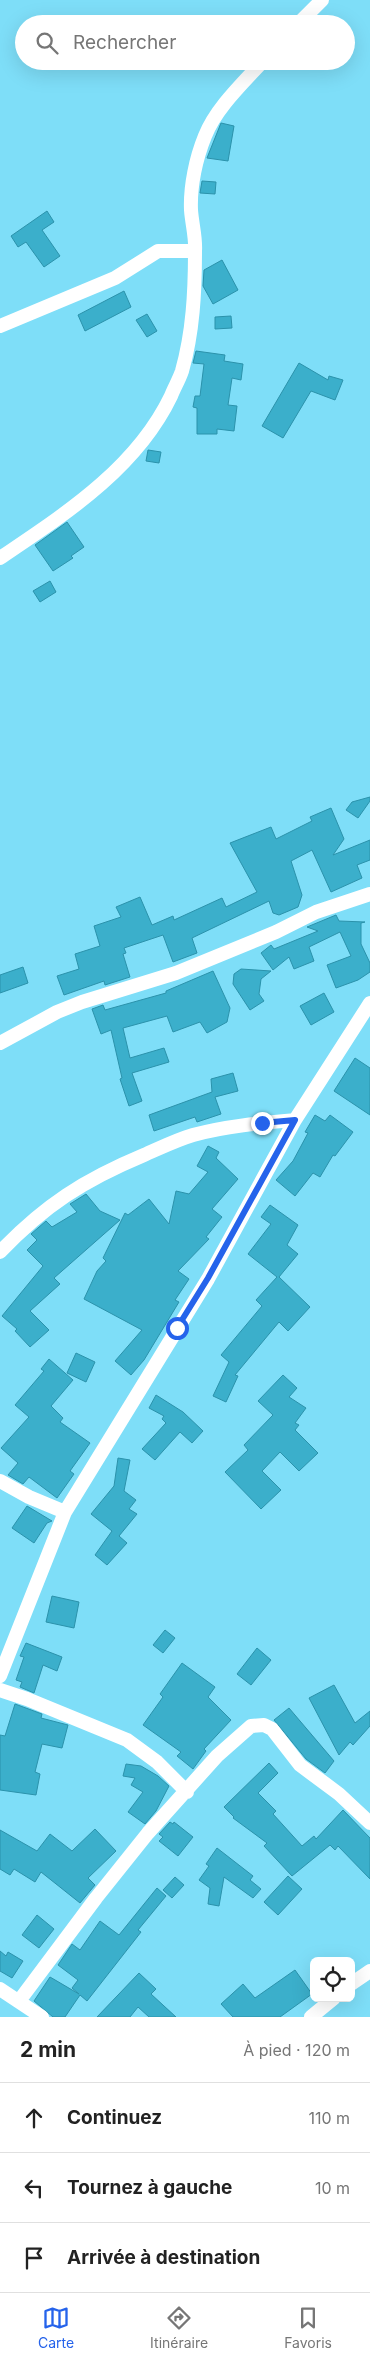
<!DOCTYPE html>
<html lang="fr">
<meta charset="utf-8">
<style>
body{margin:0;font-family:Inter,sans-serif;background:#f2f2f2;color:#222}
.controls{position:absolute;right:15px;bottom:15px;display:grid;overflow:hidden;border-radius:8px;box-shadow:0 5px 20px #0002}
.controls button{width:45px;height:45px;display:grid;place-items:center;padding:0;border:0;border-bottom:1px solid #e0e0e0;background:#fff;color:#222;font:25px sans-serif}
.stop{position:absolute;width:15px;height:15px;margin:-11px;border:4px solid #2563eb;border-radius:50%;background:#fff}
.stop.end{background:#2563eb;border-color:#fff;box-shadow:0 1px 5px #0008}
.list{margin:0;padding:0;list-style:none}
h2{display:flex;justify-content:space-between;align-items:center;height:65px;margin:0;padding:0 20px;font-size:21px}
h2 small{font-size:16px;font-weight:400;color:#767676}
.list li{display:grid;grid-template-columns:32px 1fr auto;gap:15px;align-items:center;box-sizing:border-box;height:70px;padding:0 20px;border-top:1px solid #e0e0e0}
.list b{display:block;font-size:19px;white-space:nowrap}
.list em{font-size:16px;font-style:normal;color:#767676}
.icon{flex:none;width:28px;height:28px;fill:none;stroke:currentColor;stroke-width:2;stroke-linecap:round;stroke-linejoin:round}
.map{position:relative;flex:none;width:370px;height:2017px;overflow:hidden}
.search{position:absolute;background:#fff;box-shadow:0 5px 20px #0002;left:15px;right:15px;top:15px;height:55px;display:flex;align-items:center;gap:12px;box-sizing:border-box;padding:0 18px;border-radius:28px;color:#767676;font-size:19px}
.sheet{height:275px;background:#fff}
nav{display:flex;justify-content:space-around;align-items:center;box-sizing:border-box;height:70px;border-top:1px solid #e0e0e0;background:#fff;font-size:14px;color:#767676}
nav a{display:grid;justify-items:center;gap:2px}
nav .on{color:#2563eb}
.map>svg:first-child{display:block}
</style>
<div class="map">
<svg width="370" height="2017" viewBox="0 0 370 2017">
<rect width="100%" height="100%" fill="#7edef8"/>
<path fill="#3bafcb" stroke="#2b92ab" d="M221 123 234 126 228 161 207 158Z
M202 181 216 182 215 194 200 193Z
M47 211 54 222 42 230 60 256 44 267 26 242 18 247 11 236Z
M222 260 238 290 213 304 203 286 204 270Z
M124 291 131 307 85 331 78 315Z
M147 314 157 331 147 337 136 320Z
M231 316 232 328 215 329V317Z
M196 351 225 355 224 361 243 364 241 380 232 378 228 405 237 406 234 431 217 429V434H197V408L193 407 195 396H200L204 364 193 363Z
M299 363 328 380 329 376 343 380 335 400 311 391 283 438 262 426Z
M148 450 161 452 159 463 146 461Z
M67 522 84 547 71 556 73 558 53 571 35 545Z
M50 581 56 592 40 602 33 591Z
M370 797V801L358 818 346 810 352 802Z
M331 808 344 839 333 855 370 840V860L357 865 362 878 331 892 312 850 291 861 302 895 298 907 279 915 273 913 269 901 192 938 197 953 173 962 163 935 124 948 126 953 123 954 130 977 105 985 104 981 64 995 57 976 79 969 75 954 100 946 94 926 121 917 116 907 140 897 152 925 173 916 174 920 222 898 226 907 257 892 230 843 271 827 276 839 312 821 310 817Z
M336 915 339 921 365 922 361 923V944L370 963V972L358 980 336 988 327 965 351 956 340 932 309 947 314 961 294 969 289 957 273 970 261 953 271 945 274 949 318 931 307 927Z
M23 967 28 983 0 993V975Z
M241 969 271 971 261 979 259 994 264 1001 250 1010 233 984 234 974Z
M213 971 230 1008 227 1022 207 1033 200 1022 173 1032 167 1016 123 1028 130 1058 164 1048 169 1062 132 1073 142 1101 129 1106 120 1079 122 1078 111 1030 101 1034 92 1009 103 1005 105 1010 166 993V991Z
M324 993 334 1012 311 1025 300 1006Z
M355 1058 370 1068V1115L334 1091Z
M233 1073 238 1091 215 1097 221 1114 197 1122 195 1117 154 1131 149 1115 212 1092 211 1079Z
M315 1115 325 1121 330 1115 353 1132 335 1156 333 1155 320 1177 313 1173 295 1196 276 1180 293 1161 308 1133 305 1132Z
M208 1146 219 1152 216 1158 238 1179 212 1209 222 1217 206 1237 209 1239 178 1271 189 1279 175 1300 179 1302 144 1360 131 1375 115 1361 142 1330 84 1299 97 1271 106 1261 103 1258 125 1213 128 1215 149 1199 169 1224 176 1191 189 1194 208 1172 197 1166Z
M86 1194 100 1211 120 1220 54 1278 60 1284 30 1311 49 1330 30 1347 15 1331 17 1329 2 1316 43 1266 27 1250 37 1240 31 1234 46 1221 52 1227 77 1212 70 1204Z
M270 1205 298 1225 287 1245 298 1254 279 1277 310 1307 288 1331 279 1322 235 1375 238 1376 226 1402 213 1396 229 1362 221 1355 262 1306 256 1300 277 1277 248 1254 271 1224 261 1217Z
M76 1353 95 1362 86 1382 67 1373Z
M49 1359 73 1380 51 1406 63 1418 60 1422 90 1443 70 1471 74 1474 57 1498 29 1477 23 1484 8 1475 18 1463 1 1448 29 1417 15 1405 44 1371 41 1369Z
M283 1375 297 1388 289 1397 306 1408 295 1423 299 1425 295 1430 318 1453 299 1471 280 1452 262 1471 281 1490 261 1509 225 1472 248 1450 244 1445 273 1415 258 1401Z
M156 1395 183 1412 203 1431 192 1443 180 1432 155 1460 142 1449 166 1423 162 1419 164 1416 149 1408Z
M118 1458 130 1460 124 1491 136 1500 129 1509 137 1514 119 1536 127 1543 107 1565 95 1555 112 1531 91 1514 114 1486Z
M27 1506 52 1521 47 1523 34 1543 12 1528Z
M52 1596 79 1602 74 1628 46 1622Z
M165 1630 175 1638 163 1653 153 1645Z
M26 1643 62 1657 57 1671 43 1665 34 1693 20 1687 22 1682 16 1680 24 1657 20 1656Z
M257 1648 271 1660 251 1685 237 1674Z
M182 1663 215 1687 208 1697 231 1720 204 1749 206 1751 193 1769 177 1756 181 1752 143 1725 163 1697 160 1694Z
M334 1685 355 1723 370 1711V1726L353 1745 350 1742 339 1755 309 1698Z
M15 1704 42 1714 41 1718 68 1725 62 1748 42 1744 35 1772 40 1774 36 1795 0 1790V1735L5 1736Z
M289 1708 334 1761 325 1773 306 1759 274 1720Z
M269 1763 278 1773 258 1793 276 1811 273 1814 302 1846 314 1836 316 1839 343 1810 370 1838V1879L338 1846 335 1850 330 1845 292 1876 264 1846 267 1843 233 1818 234 1817 224 1807Z
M126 1764 141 1766 158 1776 169 1786 156 1811 145 1824 128 1812 143 1792 131 1785 135 1778 123 1776Z
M170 1822 173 1824 174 1822 193 1837 178 1856 159 1841 163 1837 159 1834Z
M95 1829 116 1851 88 1878 95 1885 80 1903 41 1872 35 1882 14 1869 10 1875 0 1869V1830L37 1851 50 1834 72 1851Z
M217 1848 253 1876 250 1880 261 1889 253 1898 224 1877 219 1906 208 1904 210 1888 199 1880 209 1866 206 1864Z
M288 1876 302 1889 278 1915 264 1902Z
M175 1877 184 1885 172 1898 163 1890Z
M157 1888 166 1896 138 1930 141 1932 87 2001 80 1995 65 2017H53L34 2001 50 1977 79 1994 72 1988 78 1980 58 1965 72 1944 80 1950 100 1921 119 1935Z
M37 1915 54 1929 39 1948 22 1935Z
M0 1951 6 1956 8 1952 23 1961 12 1978 0 1971Z
M295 1970 312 1994 280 2017H233L221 2004 243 1984 255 1998Z
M139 1973 156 1989 151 1994 176 2017H149L138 2007 130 2017H97Z"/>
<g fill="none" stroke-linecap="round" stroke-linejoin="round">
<path stroke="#fff" stroke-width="14" d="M298 24 322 0
M0 326 115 278 158 251H195
M0 558C65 514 136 469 171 396 174 388 179 380 182 371 193 332 195 292 195 251 196 238 192 224 191 210 190 186 196 158 205 136 216 108 243 83 263 61
M0 1043 57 1012 82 1002 176 973 276 932 316 912 370 894
M0 1252C45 1205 84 1180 144 1155 160 1148 176 1140 193 1135 226 1126 261 1123 295 1120
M0 1481 29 1497 65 1512
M0 1676 65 1512 208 1279 295 1120 370 1003
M0 1690 27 1699 127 1740 157 1762 187 1792
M351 1984 370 1971
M0 1989 42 2017
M19 2001 96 1898 148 1833 217 1756 251 1726 264 1725 272 1729 300 1765 339 1794 370 1823
M311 2017 334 1998"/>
</g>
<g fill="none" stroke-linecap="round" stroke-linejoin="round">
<path stroke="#2563eb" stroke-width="6" d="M177 1328 208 1278 295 1120 262 1123"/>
</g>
</svg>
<div class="controls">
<button><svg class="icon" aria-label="locate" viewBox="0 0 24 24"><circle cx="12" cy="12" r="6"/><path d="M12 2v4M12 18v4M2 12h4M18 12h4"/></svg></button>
</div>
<div class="stop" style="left:177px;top:1328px"></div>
<div class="stop end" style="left:262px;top:1123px"></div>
<div class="search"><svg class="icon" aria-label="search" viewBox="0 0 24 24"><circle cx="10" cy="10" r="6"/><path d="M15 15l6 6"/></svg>Rechercher</div>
</div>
<section class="sheet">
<h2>2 min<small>À pied · 120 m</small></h2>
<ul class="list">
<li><svg class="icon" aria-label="ahead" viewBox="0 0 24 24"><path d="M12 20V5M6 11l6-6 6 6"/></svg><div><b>Continuez</b></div><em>110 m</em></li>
<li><svg class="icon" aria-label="left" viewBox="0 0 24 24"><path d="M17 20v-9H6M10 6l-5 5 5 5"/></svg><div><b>Tournez à gauche</b></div><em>10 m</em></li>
<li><svg class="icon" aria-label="arrive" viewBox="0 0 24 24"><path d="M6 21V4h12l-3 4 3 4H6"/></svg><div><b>Arrivée à destination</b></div></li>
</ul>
</section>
<nav>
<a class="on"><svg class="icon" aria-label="map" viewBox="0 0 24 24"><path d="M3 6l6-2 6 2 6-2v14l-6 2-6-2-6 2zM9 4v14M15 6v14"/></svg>Carte</a>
<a><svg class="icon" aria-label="directions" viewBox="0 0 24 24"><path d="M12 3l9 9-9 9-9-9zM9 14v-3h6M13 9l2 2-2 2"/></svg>Itinéraire</a>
<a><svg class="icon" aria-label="saved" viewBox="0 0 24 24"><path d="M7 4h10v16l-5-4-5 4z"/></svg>Favoris</a>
</nav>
